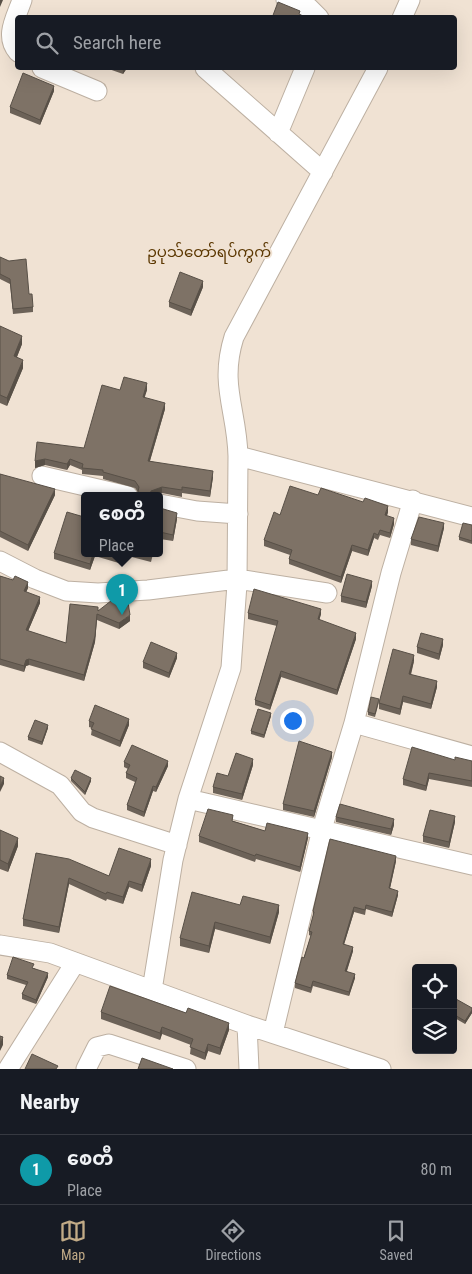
<!DOCTYPE html>
<meta charset="utf-8">
<style>
body{margin:0;font-family:"Roboto Condensed","Noto Sans Myanmar",sans-serif;background:#20242c;color:#f1f3f6}
.controls{position:absolute;right:15px;bottom:15px;display:grid;overflow:hidden;border-radius:5px;box-shadow:0 5px 20px #0002}
.controls button{width:45px;height:45px;display:grid;place-items:center;padding:0;border:0;border-bottom:1px solid #363941;background:#171b24;color:#f1f3f6;font:25px sans-serif}
.you{position:absolute;left:292px;top:720px;width:18px;height:18px;margin:-12px;border:4px solid #fff;border-radius:50%;background:#1a73e8;box-shadow:0 0 0 8px #1a73e833}
.badge{display:grid;place-items:center;width:32px;height:32px;border-radius:50%;background:#c2ab87;color:#fff;font-size:16px;font-weight:700}
.pin{position:absolute;translate:-50% -41px;filter:drop-shadow(0 1px 2px #0008)}
.pin::after{content:'';position:absolute;top:26px;width:18px;height:15px;background:inherit;clip-path:polygon(0 0,100% 0,50% 100%)}
.popup{position:absolute;left:81px;top:492px;width:82px;height:65px;box-sizing:border-box;display:grid;place-content:center;border-radius:5px;background:#171b24;filter:drop-shadow(0 1px 4px #0005);font-size:16px;white-space:nowrap;color:#9ea1a6}
.popup b{font-size:19px;color:#f1f3f6}
.popup::after{content:'';position:absolute;left:50%;top:100%;margin-left:-10px;border:10px solid transparent;border-top-color:#171b24}
.list{margin:0;padding:0;list-style:none}
h2{display:flex;justify-content:space-between;align-items:center;height:65px;margin:0;padding:0 20px;font-size:21px}
h2 small{font-size:16px;font-weight:400;color:#9ea1a6}
.list li{display:grid;grid-template-columns:32px 1fr auto;gap:15px;align-items:center;box-sizing:border-box;height:70px;padding:0 20px;border-top:1px solid #363941}
.list b{display:block;font-size:19px;white-space:nowrap}
.list p{margin:0;font-size:16px;white-space:nowrap;color:#9ea1a6}
.list em{font-size:16px;font-style:normal;color:#9ea1a6}
.icon{flex:none;width:28px;height:28px;fill:none;stroke:currentColor;stroke-width:2;stroke-linecap:round;stroke-linejoin:round}
.map{position:relative;flex:none;width:472px;height:1069px;overflow:hidden}
.search{position:absolute;background:#171b24;box-shadow:0 5px 20px #0002;left:15px;right:15px;top:15px;height:55px;display:flex;align-items:center;gap:12px;box-sizing:border-box;padding:0 18px;border-radius:5px;color:#9ea1a6;font-size:19px}
.sheet{height:135px;background:#171b24}
nav{display:flex;justify-content:space-around;align-items:center;box-sizing:border-box;height:70px;border-top:1px solid #363941;background:#171b24;font-size:14px;color:#9ea1a6}
nav a{display:grid;justify-items:center;gap:2px}
nav .on{color:#c2ab87}
.map>svg:first-child{display:block}
</style>
<div class="map">
<svg width="472" height="1069" viewBox="0 0 472 1069">
<rect width="100%" height="100%" fill="#f0e2d3"/>
<g fill="none" stroke-linecap="round" stroke-linejoin="round">
<defs>
<path id="minor" d="M286 0 309 8 319 18
M402 18 410 0
M18 52C4 36 16 18 22 0
M42 68 97 91
M205 68 323 172
M278 133 305 68
M238 456 472 517
M42 476 128 496
M160 504 197 511 238 514
M0 561 35 579 66 591 98 593 148 590 237 579 327 593
M354 723 472 756
M0 752 60 785 82 812 93 818 177 845
M188 799 472 865
M0 945 50 953 247 1025 381 1069
M152 990 173 860 188 799 231 668 237 584 238 456C237 410 219 385 234 337L378 68
M247 1025 249 1069
M273 1033 322 829 354 723 391 573 413 500
M8 1069 75 963
M86 1069 97 1047 109 1044 186 1069"/>
</defs>
<use href="#minor" stroke="#bdb0a2" stroke-width="21"/>
<use href="#minor" stroke="#fff" stroke-width="19"/>
</g>
<path fill="#6c6258" d="M106 68H127L123 74Z
M54 91 40 125 10 113V107Z
M0 257 33 307V312L13 314 10 284 0 279Z
M203 287 191 316 169 307V302Z
M0 326 22 344 17 357 23 368 7 406 0 403Z
M120 390H147L144 397 165 409 150 461 213 477 210 497 182 493V497L162 493 153 496H137L138 492 135 488 103 479V476L82 474V470L70 465 67 470 45 465 35 468V461L84 448Z
M0 474 55 495 28 551 0 537Z
M318 495 388 512 387 516 394 524 390 538 380 535 378 540 374 538 368 556 352 551 341 583 289 564V559L290 555 264 546V540L280 515Z
M160 508 177 519 173 541 160 539Z
M472 525V544L459 540V537Z
M444 528 438 552 411 545V539Z
M54 553 84 554H153L151 562 124 555 122 564 95 556 90 570 54 559Z
M0 576 28 588 26 592 40 603 28 631 66 643 98 610 130 621 119 629 97 620 95 642 84 681 29 665 26 666 24 672 0 665Z
M372 586 366 608 341 602V596Z
M248 613 321 614 319 620 356 639 337 695 281 677 270 710 255 705V700L277 626 248 619Z
M443 645 439 660 417 653V647Z
M177 658 169 678 143 668V662Z
M414 661 411 675 437 687 431 709 403 702 400 715 379 709V703Z
M379 702 375 717 368 715V712Z
M271 716 264 738 251 734V731Z
M89 721 129 725 120 747 91 735 92 728 89 727Z
M48 728 42 745 28 740V737Z
M332 757 314 817 283 810V804Z
M455 760 472 761V787L429 779 426 791 403 785V779Z
M124 762 168 766 156 792 153 791 144 817 127 810V805L135 782 126 778V773L128 769 124 767Z
M253 765 242 800 213 793V787L228 776Z
M71 778 91 781 85 795 71 781Z
M336 817 394 825 391 835 336 822Z
M233 821 265 831 308 838 300 872 256 859 255 862 199 842V836Z
M455 822 449 848 423 842V836Z
M0 830 18 846 8 872 0 869Z
M36 853 109 876 151 866 142 892 129 887 123 904 107 899 106 901 69 884 59 933 23 926V919Z
M396 861 390 888 398 895 392 917 366 909 365 915 354 912 344 944 353 951 347 971 355 978 349 996 313 986 311 993 295 988V983L311 936 309 935V931L313 916V911Z
M240 905 279 912 270 944 215 929 209 953 180 946V938Z
M34 968 48 977 36 1004 22 999V994L26 985 7 979V975Z
M453 1004 472 1008V1013L465 1024 453 1017Z
M101 1012 229 1030 220 1055 208 1051 205 1060 190 1054 191 1045 162 1034 160 1040 101 1019Z"/>
<path fill="#585047" d="M0 0H3L0 7Z
M125 68H127L123 74V70Z
M54 86V91L40 125V120Z
M203 281V287L191 316V310Z
M22 336V344L14 364V356Z
M23 360V368L7 406V398Z
M147 383V390L143 403V397Z
M165 403V409L148 467V461Z
M45 459V465L35 468V461Z
M70 459V465L67 470V464Z
M213 471V477L210 497V491Z
M162 487V493L153 496H150L151 491Z
M55 489V495L28 551V545Z
M388 506V512L385 521V515Z
M177 513V519L173 541V535Z
M394 518V524L390 538V533Z
M444 523V528L438 552V546Z
M374 533V538L368 556V550Z
M352 545V551L341 583V577Z
M93 554H95V556L90 570V564Z
M123 554H124V555L122 564V557Z
M372 581V586L366 608V602Z
M28 582V588L24 597V591Z
M40 597V603L26 636V630Z
M321 609V614L318 625V619Z
M97 614 95 642 84 681V675Z
M130 615V621L119 629V623Z
M356 633V639L337 695V690Z
M443 639V645L439 660V654Z
M177 653V658L169 678V673Z
M414 655V661L409 680V674Z
M29 659V665L26 666 24 672V666L26 660Z
M281 671V677L270 710V705Z
M437 681V687L431 709V704Z
M403 696V702L400 715V709Z
M271 713V716L264 738V735Z
M129 719V725L120 747V741Z
M48 725V728L42 745V742Z
M332 752V757L314 817V811Z
M253 759V765L242 800V794Z
M168 761V766L156 792V787Z
M429 773V779L426 791V786Z
M4 778V784L0 792V786Z
M91 778V781L85 795V792Z
M153 786V791L144 817V812Z
M455 816V822L449 848V842Z
M394 819V825L391 835V829Z
M308 833V838L300 872V867Z
M18 838V846L8 872V864Z
M396 856V861L389 893V888Z
M151 859V866L142 892V885Z
M69 878V884L59 933V927Z
M129 881V887L123 904V897Z
M398 891V895L392 917V912Z
M279 905V912L270 944V937Z
M354 907V912L343 948V944Z
M215 922V929L209 953V946Z
M353 947V951L345 976V971Z
M48 973V977L36 1004V1000Z
M355 974V978L349 996V992Z
M472 1010V1013L465 1024V1021Z
M229 1023V1030L220 1055V1048Z
M162 1027V1034L160 1040V1033Z
M3 1037V1045L0 1051V1043Z
M208 1044V1051L205 1060V1053Z"/>
<path fill="#7e7266" stroke="#585047" d="M278 2 300 11 299 14 307 18H272Z
M117 68H125L123 70Z
M23 73 54 86 40 120 10 107Z
M0 257 9 261 26 259 29 294H32L33 307 13 309 10 279 0 274Z
M180 272 203 281 191 310 169 302Z
M0 326 22 336 14 356 23 360 7 398 0 395Z
M124 377 147 383 143 397 165 403 148 461 213 471 210 491 182 487V490L162 487 151 491 150 496H137L139 487 135 481 103 472V470L82 468 83 464 70 459 67 464 45 459 35 461 37 442 84 448 102 385 120 390Z
M0 474 55 489 28 545 0 531Z
M290 486 318 495 321 488 363 502 365 498 388 506 385 515 394 518 390 533 380 530 378 535 374 533 368 550 352 545 341 577 289 559 292 550 264 540 274 512 280 515Z
M160 508 177 513 173 535 160 532Z
M67 512 84 517V554H93L90 564 54 553Z
M419 517 444 523 438 546 411 539Z
M463 523 472 525V541L459 537Z
M109 554H123L122 557Z
M143 554H151V556Z
M347 574 372 581 366 602 341 596Z
M0 576 13 580 15 576 28 582 24 591 40 597 26 630 66 643 70 604 98 607V611L116 597 128 602 130 615 119 623 97 614 95 636 84 675 29 659 26 660 24 666 0 659Z
M254 589 321 609 318 619 356 633 337 690 281 671 270 705 255 700 278 621 248 613Z
M421 633 443 639 439 654 417 647Z
M151 642 177 653 169 673 143 662Z
M393 649 414 655 409 674 437 681 431 704 403 696 400 709 379 703Z
M371 697 379 699 375 714 368 712Z
M95 705 129 719 120 741 91 729 94 723 89 721Z
M258 709 271 713 264 735 251 731Z
M35 720 48 725 42 742 28 737Z
M299 741 332 752 314 811 283 804Z
M132 745 168 761 156 787 153 786 144 812 127 805 137 778 126 773 130 765 124 762Z
M412 747 455 760V757L472 761V781L429 773 426 786 403 779Z
M236 753 253 759 242 794 213 787 217 773 228 776Z
M75 770 91 778 85 792 71 778Z
M0 776 4 778 0 786Z
M340 804 394 819 391 829 336 817Z
M208 809 233 815 232 821 265 831 267 823 308 833 300 867 256 854 255 856 199 836Z
M430 810 455 816 449 842 423 836Z
M0 830 18 838 8 864 0 860Z
M330 839 396 856 389 888 398 891 392 912 366 905 365 910 354 907 343 944 353 947 345 971 355 974 349 992 313 981 311 988 295 983 302 957 304 958 312 932 309 931 314 912 313 911Z
M119 848 151 859 142 885 129 881 123 897 107 892 106 894 69 878 59 927 23 919 36 853 69 859 109 876Z
M192 892 240 905 243 896 279 905 270 937 215 922 209 946 180 938Z
M13 957 34 964 32 968 48 973 36 1000 22 994 28 982 7 975Z
M110 986 186 1013 188 1008 229 1023 220 1048 208 1044 205 1053 190 1047 193 1039 162 1027 160 1033 101 1012Z
M456 999 472 1008V1010L465 1021 453 1014V1004Z
M0 1036 3 1037 0 1043Z
M32 1054 58 1066 56 1069H25Z
M142 1058 173 1069H138Z"/>
<g text-anchor="middle" dominant-baseline="central" stroke-width="4" stroke-linejoin="round" paint-order="stroke">
<g font-size="15" fill="#5b3701" stroke="#f0e2d3">
<text x="209" y="252">ဥပုသ်တော်ရပ်ကွက်</text>
</g>
</g>
</svg>
<div class="controls">
<button><svg class="icon" aria-label="locate" viewBox="0 0 24 24"><circle cx="12" cy="12" r="6"/><path d="M12 2v4M12 18v4M2 12h4M18 12h4"/></svg></button>
<button><svg class="icon" aria-label="layers" viewBox="0 0 24 24"><path d="M12 4l9 5-9 5-9-5zM3 14l9 5 9-5"/></svg></button>
</div>
<div class="you"></div>
<div class="pin badge" style="left:122px;top:615px;background:#0f9aa8">1</div>
<div class="popup"><b>စေတီ</b>Place</div>
<div class="search"><svg class="icon" aria-label="search" viewBox="0 0 24 24"><circle cx="10" cy="10" r="6"/><path d="M15 15l6 6"/></svg>Search here</div>
</div>
<section class="sheet">
<h2>Nearby<small></small></h2>
<ul class="list">
<li><span class="badge" style="background:#0f9aa8">1</span><div><b>စေတီ</b><p>Place</p></div><em>80 m</em></li>
</ul>
</section>
<nav>
<a class="on"><svg class="icon" aria-label="map" viewBox="0 0 24 24"><path d="M3 6l6-2 6 2 6-2v14l-6 2-6-2-6 2zM9 4v14M15 6v14"/></svg>Map</a>
<a><svg class="icon" aria-label="directions" viewBox="0 0 24 24"><path d="M12 3l9 9-9 9-9-9zM9 14v-3h6M13 9l2 2-2 2"/></svg>Directions</a>
<a><svg class="icon" aria-label="saved" viewBox="0 0 24 24"><path d="M7 4h10v16l-5-4-5 4z"/></svg>Saved</a>
</nav>
